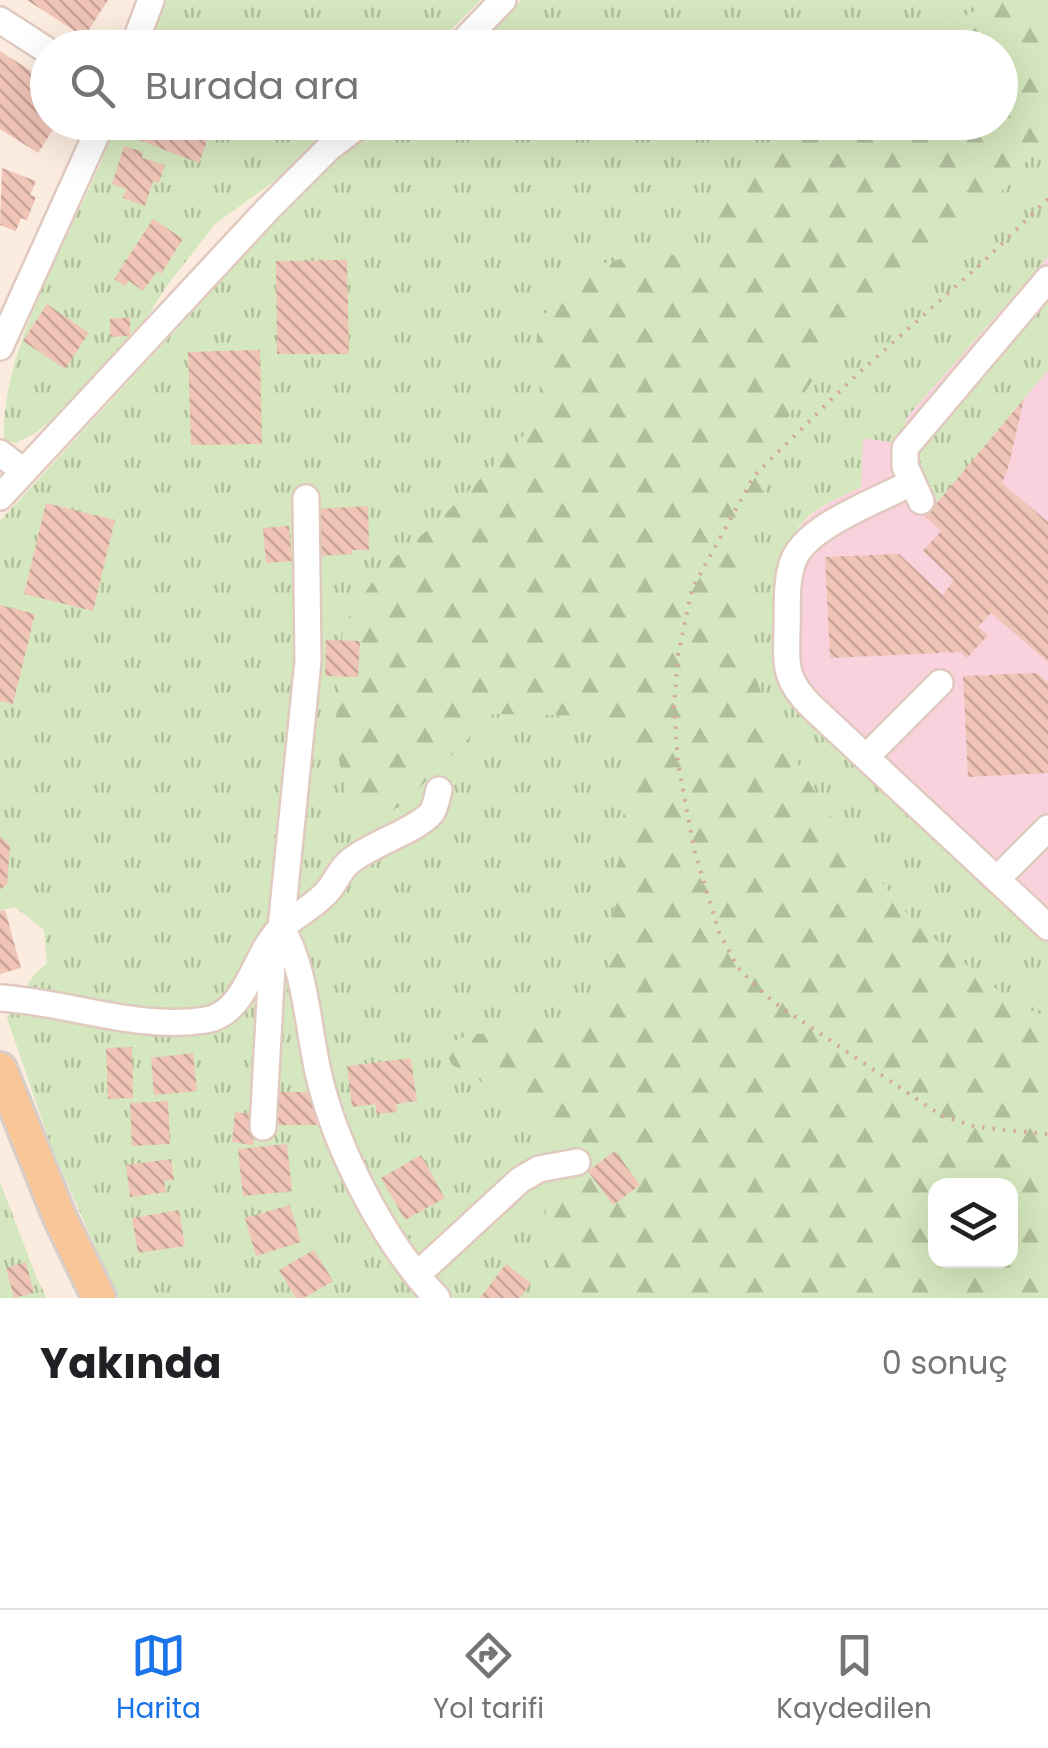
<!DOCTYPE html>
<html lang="tr">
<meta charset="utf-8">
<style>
body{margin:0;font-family:Poppins,sans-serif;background:#f2f2f2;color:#202124}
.controls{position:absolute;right:30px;bottom:30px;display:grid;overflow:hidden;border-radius:20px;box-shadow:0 10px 40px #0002}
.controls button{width:90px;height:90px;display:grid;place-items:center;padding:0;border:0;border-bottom:2px solid #e0e0e0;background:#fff;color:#202124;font:50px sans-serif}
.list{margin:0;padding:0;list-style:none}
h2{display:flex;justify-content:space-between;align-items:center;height:130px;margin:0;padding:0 40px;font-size:42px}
h2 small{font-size:32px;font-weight:400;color:#757577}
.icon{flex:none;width:55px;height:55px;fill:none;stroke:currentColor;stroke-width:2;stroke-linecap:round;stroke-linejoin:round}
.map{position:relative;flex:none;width:1048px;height:1298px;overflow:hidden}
.search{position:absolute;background:#fff;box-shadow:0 10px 40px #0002;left:30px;right:30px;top:30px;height:110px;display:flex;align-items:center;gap:25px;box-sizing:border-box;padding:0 35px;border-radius:55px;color:#757577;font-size:38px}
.sheet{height:310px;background:#fff}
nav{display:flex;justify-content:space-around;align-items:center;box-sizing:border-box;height:140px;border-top:2px solid #e0e0e0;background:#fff;font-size:28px;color:#757577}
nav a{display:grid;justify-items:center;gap:5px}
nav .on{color:#1a73e8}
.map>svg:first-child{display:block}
</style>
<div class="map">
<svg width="1048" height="1298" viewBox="0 0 1048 1298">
<defs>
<pattern id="grass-tufts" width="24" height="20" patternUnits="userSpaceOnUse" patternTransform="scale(2.5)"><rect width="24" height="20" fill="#d5e7be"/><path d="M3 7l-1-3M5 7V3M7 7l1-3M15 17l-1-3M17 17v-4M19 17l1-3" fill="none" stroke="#b1be9c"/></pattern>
<pattern id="forest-firs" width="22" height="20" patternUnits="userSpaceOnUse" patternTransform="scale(2.5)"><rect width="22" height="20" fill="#d5e7be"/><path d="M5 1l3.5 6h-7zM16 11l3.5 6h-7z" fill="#b1be9c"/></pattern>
<pattern id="building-back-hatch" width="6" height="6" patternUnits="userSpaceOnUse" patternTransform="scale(2.5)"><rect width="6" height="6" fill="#f0c5b7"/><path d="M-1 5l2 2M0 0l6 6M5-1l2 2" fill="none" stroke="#c7a297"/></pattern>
</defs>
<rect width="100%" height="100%" fill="#fbecdf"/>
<path fill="#f9d2dd" d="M1048 257V939L784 692 782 563 803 522 818 509 860 487 863 438 897 443 908 416Z"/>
<path fill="url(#grass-tufts)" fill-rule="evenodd" d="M164 0H481L434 47 146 48Z
M521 0H1048V257L908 416 897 443 863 438 861 487C841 498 815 506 801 524 769 563 783 644 784 692L1048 939V1298H118L52 1149 7 1018 33 976 47 963 44 930 15 907 0 910V521L317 177 349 148 390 123 1000 122V48L477 47ZM936 1186H1010V1260H936Z
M116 123H343L293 168 215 224 166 287 137 333 75 400 37 432 16 443 4 440C0 359 60 252 93 180 102 162 109 142 116 123Z
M1048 291V370L938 502 913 467 917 449Z
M0 1182 38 1281 47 1298H0Z"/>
<path fill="url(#forest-firs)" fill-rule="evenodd" d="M1048 2V135L969 231 859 329 814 378 782 426 761 499 744 546 740 627 768 715 838 829 915 923 1015 1004 1048 1017V1298H554L544 1196 549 1145 535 1112 452 1065 442 1045 470 1035 528 1028 583 1014 608 978 630 745 603 716 493 714 402 805 357 830 334 742 343 625 382 568 436 523 542 417 536 346 539 321 587 267 647 253 688 256 714 246 718 196 810 123 1000 122V48L913 47 987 3ZM936 1186H1010V1260H936Z"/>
<path fill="url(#building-back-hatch)" d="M27 0H108L84 37Z
M0 51 48 82V122H58L38 153 0 129Z
M124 122H214L199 163 120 133Z
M124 146 143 152 142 158 165 165 159 183 153 181 145 206 123 198 126 189 112 184Z
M2 168 36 181 30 195 36 197 27 220 21 218 16 231 0 225Z
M153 219 183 239 161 274 157 271 143 291 129 281 125 286 114 279Z
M347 260 349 354H277L276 261Z
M47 304 89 333 65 369 23 341Z
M110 318H130V336L110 337Z
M260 350 262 444 191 445 188 352Z
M1024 399 1008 468 1002 483 1048 522V662L991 613 978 627 988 635 967 658 960 652 830 658 825 557 899 554 943 595 954 580 923 551 941 531 925 517Z
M46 503 115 520 93 611 24 594Z
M368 506 369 550H352V554L319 556 317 509Z
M289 526 292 561 266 563 263 528Z
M0 605 35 614 13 704 0 701Z
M326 640 360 641 358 677 325 676Z
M1037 673 1048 683V773L968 777 963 676Z
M0 836 10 846 7 884 0 890Z
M5 910 21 968 0 974V911Z
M132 1047 133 1098 108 1099 106 1048Z
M193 1053 197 1091 154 1095 151 1058Z
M411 1058 417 1101 396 1104 397 1112 377 1114 375 1104 352 1107 347 1066Z
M276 1092H316L317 1125H277Z
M168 1101 170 1144 132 1146 130 1103Z
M235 1112 257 1115 253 1145 232 1142Z
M287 1144 292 1191 243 1196 238 1149Z
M615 1151 640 1185 613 1205 588 1171Z
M421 1155 445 1198 405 1220 381 1178Z
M171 1159 174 1180 164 1181 166 1192 130 1197 126 1165Z
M290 1205 301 1242 256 1256 245 1218Z
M179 1210 185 1246 138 1253 132 1218Z
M314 1250 333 1281 304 1298H296L279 1270Z
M26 1262 34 1293 14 1298 6 1268Z
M506 1264 531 1283 520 1298H480Z"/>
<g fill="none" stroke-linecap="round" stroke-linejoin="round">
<defs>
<path id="minor" d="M0 20 48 51
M133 48 151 0
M457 48 503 0
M0 347 102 122
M0 453 23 471
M911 483C879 500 809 525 794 559 785 581 788 606 787 629 786 665 784 680 812 707L1048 927
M0 497 266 211 330 147 363 122
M306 498 308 661 281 928C306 966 308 1031 319 1076 336 1149 385 1244 437 1298
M921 501 905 466V448L1048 279
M866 757 940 683
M997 879 1048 828
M0 998C68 1002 138 1031 206 1020 248 1013 254 952 282 927 295 916 311 908 324 895 334 886 338 873 347 864 367 845 419 830 432 812 436 806 437 797 439 790
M263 1127 272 964 277 943
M417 1275 520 1180 539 1169 577 1162"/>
<path id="major" d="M0 1069 60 1218 99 1298"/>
</defs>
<use href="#minor" stroke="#e0c9be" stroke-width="30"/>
<use href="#major" stroke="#d7cecc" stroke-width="38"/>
<path stroke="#d4a89b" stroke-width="4" stroke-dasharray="2.5 8" stroke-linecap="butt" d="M1048 199 983 262 851 380 754 476 692 589 678 655 674 706 678 763 694 849 719 932 738 968 772 1001 942 1116 976 1127 1048 1134"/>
<use href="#minor" stroke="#fff" stroke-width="25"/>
<use href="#major" stroke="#f9c698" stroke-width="32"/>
</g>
</svg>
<div class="controls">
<button><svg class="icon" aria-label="layers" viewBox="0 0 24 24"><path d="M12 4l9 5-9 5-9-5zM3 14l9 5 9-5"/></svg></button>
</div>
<div class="search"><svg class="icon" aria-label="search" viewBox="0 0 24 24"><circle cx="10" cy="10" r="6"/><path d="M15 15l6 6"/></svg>Burada ara</div>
</div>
<section class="sheet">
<h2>Yakında<small>0 sonuç</small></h2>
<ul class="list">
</ul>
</section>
<nav>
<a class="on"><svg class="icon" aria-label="map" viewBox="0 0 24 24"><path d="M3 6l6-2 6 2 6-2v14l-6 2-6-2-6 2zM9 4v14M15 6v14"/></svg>Harita</a>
<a><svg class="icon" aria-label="directions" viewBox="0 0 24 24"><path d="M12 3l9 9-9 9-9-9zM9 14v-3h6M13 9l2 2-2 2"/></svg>Yol tarifi</a>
<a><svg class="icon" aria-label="saved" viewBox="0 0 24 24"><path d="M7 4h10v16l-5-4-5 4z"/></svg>Kaydedilen</a>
</nav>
